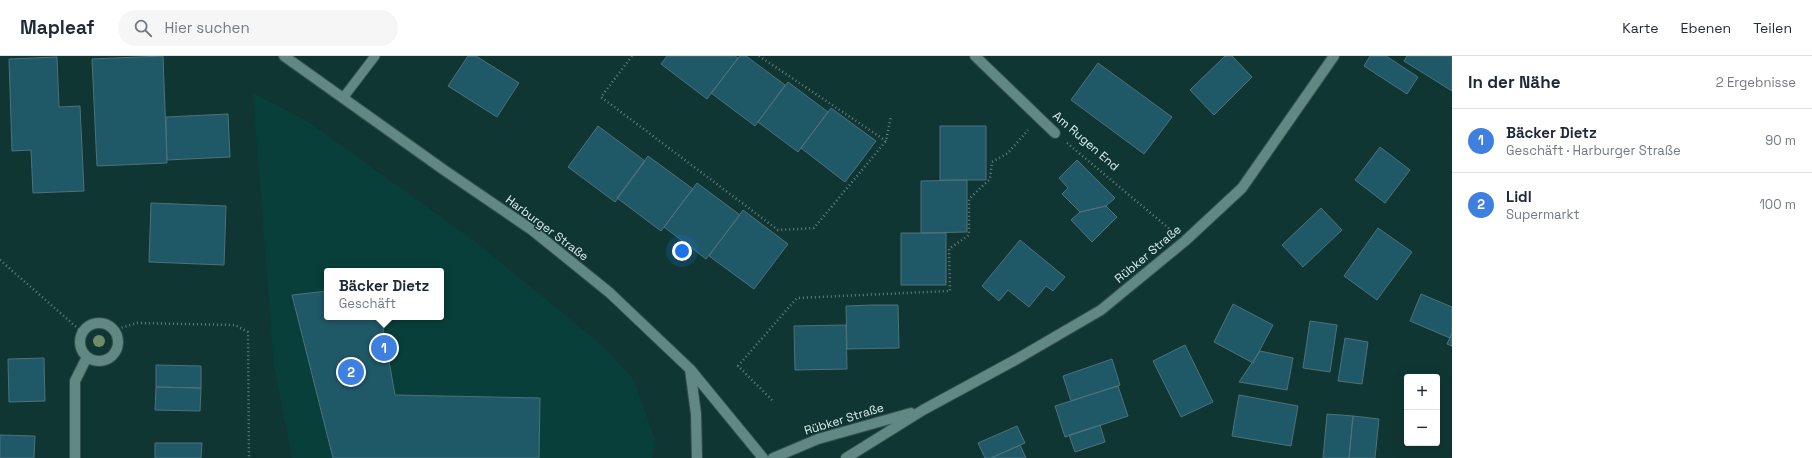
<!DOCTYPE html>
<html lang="de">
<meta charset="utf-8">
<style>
body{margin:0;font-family:"Space Grotesk",sans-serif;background:#f6f6f7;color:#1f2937}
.controls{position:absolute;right:12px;bottom:12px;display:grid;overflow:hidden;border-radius:4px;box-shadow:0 4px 16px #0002}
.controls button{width:36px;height:36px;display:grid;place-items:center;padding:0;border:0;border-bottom:1px solid #e0e1e3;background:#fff;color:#1f2937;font:20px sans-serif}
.you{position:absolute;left:682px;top:195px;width:14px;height:14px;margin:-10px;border:3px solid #fff;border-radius:50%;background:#1a73e8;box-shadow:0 0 0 6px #1a73e833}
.badge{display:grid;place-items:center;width:26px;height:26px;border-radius:50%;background:#835283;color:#fff;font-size:13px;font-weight:700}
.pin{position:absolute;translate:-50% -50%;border:2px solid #fff;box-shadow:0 1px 4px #0006}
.popup{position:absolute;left:324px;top:212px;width:120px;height:52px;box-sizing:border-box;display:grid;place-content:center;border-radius:4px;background:#fff;filter:drop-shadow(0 1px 3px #0005);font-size:13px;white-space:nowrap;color:#747a83}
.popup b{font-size:15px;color:#1f2937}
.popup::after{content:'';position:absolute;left:50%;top:100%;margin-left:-8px;border:8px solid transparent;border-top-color:#fff}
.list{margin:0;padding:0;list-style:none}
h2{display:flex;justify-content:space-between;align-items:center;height:52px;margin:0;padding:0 16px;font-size:17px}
h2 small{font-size:13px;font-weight:400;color:#747a83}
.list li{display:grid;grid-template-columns:26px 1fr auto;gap:12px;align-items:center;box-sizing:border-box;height:64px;padding:0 16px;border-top:1px solid #e0e1e3}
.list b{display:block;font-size:15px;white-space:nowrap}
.list p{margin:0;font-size:13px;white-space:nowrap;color:#747a83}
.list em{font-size:13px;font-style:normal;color:#747a83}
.icon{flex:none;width:22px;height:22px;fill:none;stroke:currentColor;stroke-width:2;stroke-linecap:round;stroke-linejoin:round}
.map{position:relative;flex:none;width:1452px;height:402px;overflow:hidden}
header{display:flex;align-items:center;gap:24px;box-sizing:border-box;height:56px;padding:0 20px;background:#fff;border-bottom:1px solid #e0e1e3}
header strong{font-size:19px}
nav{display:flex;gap:22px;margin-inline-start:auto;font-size:14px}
.search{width:280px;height:36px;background:#f6f6f7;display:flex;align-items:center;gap:10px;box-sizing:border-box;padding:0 14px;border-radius:22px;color:#747a83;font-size:15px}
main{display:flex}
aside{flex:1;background:#fff}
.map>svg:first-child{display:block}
</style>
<header>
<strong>Mapleaf</strong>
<div class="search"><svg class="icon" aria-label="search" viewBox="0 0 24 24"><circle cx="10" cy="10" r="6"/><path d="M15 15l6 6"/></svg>Hier suchen</div>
<nav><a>Karte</a><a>Ebenen</a><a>Teilen</a></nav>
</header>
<main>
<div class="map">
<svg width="1452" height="402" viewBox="0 0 1452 402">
<rect width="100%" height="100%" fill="#103633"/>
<path fill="#093f3a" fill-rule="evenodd" d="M253 37 310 67 473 184 604 291 634 324 656 387 652 402H292L274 310ZM327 215H441V261H327Z"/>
<path fill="#1f5967" stroke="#4e717b" d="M163 0 167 107 97 110 92 3Z
M468 0H476L519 27 497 61 448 30Z
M667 0H735L738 2 707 43 661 8Z
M740 0H746L785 29 755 70 711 37Z
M1225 0H1232L1252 21 1214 59 1190 34Z
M1370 0H1386L1418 21 1407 38 1364 10Z
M1407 0H1452V35L1404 5Z
M57 1 59 51 80 50 84 135 33 137 31 94 12 95 9 3Z
M1098 7 1172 61 1144 98 1071 44Z
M788 26 828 56 798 96 758 66Z
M831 52 876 85 845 126 801 92Z
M228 58 230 101 167 104 166 61Z
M598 70 645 105 615 146 568 111Z
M940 70H986V124H940Z
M1380 91 1410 114 1385 147 1355 124Z
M648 100 693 133 661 175 617 142Z
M1077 104 1115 142 1106 150 1080 156 1062 138 1068 132 1059 122Z
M967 124V176L921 177V125Z
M697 127 740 159 706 203 664 171Z
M151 147 226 150 224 209 149 206Z
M1106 150 1117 161 1092 186 1071 164 1080 156Z
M1321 152 1342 174 1303 211 1282 189Z
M743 154 788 188 754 233 709 200Z
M1378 172 1412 196 1377 244 1344 220Z
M901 177H946V229H901Z
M1020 184 1065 221 1053 235 1046 230 1029 251 1008 234 999 245 982 230Z
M327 235V261H381L395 339 540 342 539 402H333L292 239Z
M1421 238 1452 251V277L1450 282 1410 265Z
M1233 248 1273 269 1253 307 1214 286Z
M872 249H898L899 292 847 293 846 250Z
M1310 265 1337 269 1330 316 1303 312Z
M846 269 847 313 795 314 794 270Z
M1452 277V290L1447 288Z
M1345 282 1368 286 1362 328 1338 325Z
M1185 289 1213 346 1181 361 1153 305Z
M1260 295 1293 302 1287 334 1239 326Z
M44 302 45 345 9 346 8 303Z
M1112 303 1120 329 1071 345 1063 320Z
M156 309 201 310V332L156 331Z
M1118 330 1128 360 1065 381 1055 350Z
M156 331 201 332 200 355 155 354Z
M1239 339 1298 350 1291 390 1232 380Z
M1327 358 1353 360 1349 402H1323Z
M1353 360 1379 363 1375 402H1349Z
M1100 369 1105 386 1075 396 1069 379Z
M1017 370 1025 387 991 402H985L978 387Z
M0 379 35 380 34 402H0Z
M155 387H202L201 402H155Z
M1020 389 1026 402H991Z"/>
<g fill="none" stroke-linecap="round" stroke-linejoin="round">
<defs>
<path id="service" d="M343 42 375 0"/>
<path id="minor" d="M975 0 1055 77
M80 286a19 19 0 1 1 38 0a19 19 0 1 1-38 0Z
M75 402V325L87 301"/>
<path id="tertiary" d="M284 0 444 114 532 174 610 237 690 313 763 402
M690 313 696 358 697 402
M773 402 818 383 911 357
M846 402 923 354 1017 303 1101 254 1185 185 1242 132 1334 0"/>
</defs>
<use href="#service" stroke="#354f4c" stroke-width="11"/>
<use href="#minor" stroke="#354f4c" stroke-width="12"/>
<use href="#tertiary" stroke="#354f4c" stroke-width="12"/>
<path stroke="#63817e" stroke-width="2.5" stroke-dasharray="1 3" stroke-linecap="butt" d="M632 0 601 41 778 174 814 172 886 85 891 60
M759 0 886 85
M1067 87 1172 175
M0 204 82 276
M114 274 137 267 235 269 248 276 249 402
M772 344 738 310 797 242 950 235 949 193 969 179V143L990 123 992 106 1008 97 1028 74"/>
<use href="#service" stroke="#618883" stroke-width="9"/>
<use href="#minor" stroke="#618883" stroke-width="10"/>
<use href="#tertiary" stroke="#618883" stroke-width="10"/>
</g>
<circle fill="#6e8d67" cx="99" cy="285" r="6"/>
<g text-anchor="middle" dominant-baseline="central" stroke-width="3" stroke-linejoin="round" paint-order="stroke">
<g font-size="12" fill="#dbefec" stroke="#103633">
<text transform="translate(1086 85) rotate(41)">Am Rugen End</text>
<text transform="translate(547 172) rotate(37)">Harburger Straße</text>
<text transform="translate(1148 198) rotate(-40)">Rübker Straße</text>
<text transform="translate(844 363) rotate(-17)">Rübker Straße</text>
</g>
</g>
</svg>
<div class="controls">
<button>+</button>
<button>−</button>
</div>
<div class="you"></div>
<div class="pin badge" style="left:384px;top:292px;background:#3f7fe0">1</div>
<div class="popup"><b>Bäcker Dietz</b>Geschäft</div>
<div class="pin badge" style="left:351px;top:316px;background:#3f7fe0">2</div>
</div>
<aside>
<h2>In der Nähe<small>2 Ergebnisse</small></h2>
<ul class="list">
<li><span class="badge" style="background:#3f7fe0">1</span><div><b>Bäcker Dietz</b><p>Geschäft · Harburger Straße</p></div><em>90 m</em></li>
<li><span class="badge" style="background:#3f7fe0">2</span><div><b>Lidl</b><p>Supermarkt</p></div><em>100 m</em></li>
</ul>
</aside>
</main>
